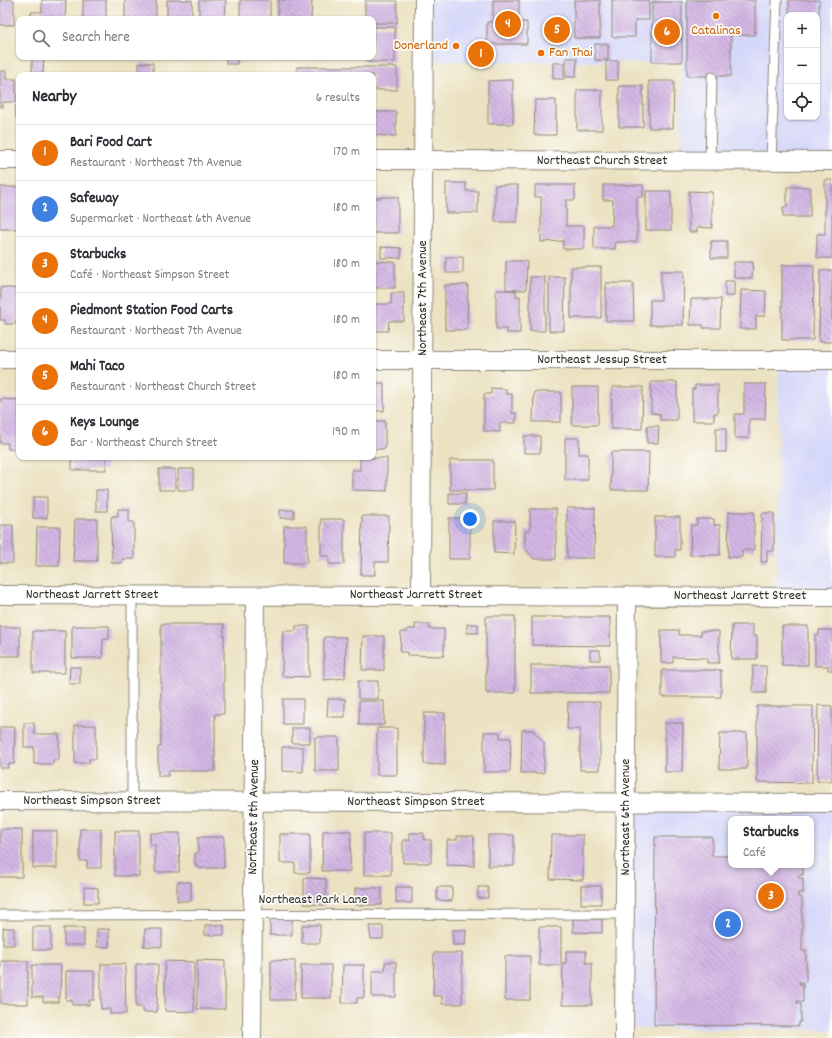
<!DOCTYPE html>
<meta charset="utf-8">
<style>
body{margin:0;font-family:Dekko,sans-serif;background:#f2f2f3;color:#2b2b33}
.controls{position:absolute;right:12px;top:12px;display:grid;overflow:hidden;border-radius:8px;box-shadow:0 1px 3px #0004}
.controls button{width:36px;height:36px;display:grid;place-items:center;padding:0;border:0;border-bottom:1px solid #e1e1e2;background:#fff;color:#2b2b33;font:20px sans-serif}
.you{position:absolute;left:470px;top:519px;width:14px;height:14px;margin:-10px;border:3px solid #fff;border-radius:50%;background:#1a73e8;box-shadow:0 0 0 6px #1a73e833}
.badge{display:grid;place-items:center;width:26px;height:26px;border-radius:50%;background:#1f6fb2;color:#fff;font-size:13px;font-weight:700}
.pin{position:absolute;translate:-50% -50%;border:2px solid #fff;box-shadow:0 1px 4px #0006}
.popup{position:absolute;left:728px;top:816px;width:86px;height:52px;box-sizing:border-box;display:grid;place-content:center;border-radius:8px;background:#fff;filter:drop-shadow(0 1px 3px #0005);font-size:13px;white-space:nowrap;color:#7c7c81}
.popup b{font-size:15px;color:#2b2b33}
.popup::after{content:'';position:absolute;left:50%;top:100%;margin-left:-8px;border:8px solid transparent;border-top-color:#fff}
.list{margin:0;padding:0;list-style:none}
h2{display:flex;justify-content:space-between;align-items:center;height:52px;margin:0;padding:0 16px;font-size:17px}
h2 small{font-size:13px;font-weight:400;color:#7c7c81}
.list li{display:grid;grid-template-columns:26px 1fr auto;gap:12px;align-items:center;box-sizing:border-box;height:56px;padding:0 16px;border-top:1px solid #e1e1e2}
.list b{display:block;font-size:15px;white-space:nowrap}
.list p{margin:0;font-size:13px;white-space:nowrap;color:#7c7c81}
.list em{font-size:13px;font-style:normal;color:#7c7c81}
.icon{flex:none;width:22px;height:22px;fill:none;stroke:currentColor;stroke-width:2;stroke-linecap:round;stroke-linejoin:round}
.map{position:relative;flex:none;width:832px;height:1038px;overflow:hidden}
.search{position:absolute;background:#fff;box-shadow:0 1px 3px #0004;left:16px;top:16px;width:360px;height:44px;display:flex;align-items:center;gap:10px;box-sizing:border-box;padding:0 14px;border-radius:8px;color:#7c7c81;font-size:15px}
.panel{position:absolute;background:#fff;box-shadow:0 1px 3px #0004;left:16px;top:72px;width:360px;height:388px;border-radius:8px}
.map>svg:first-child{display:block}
</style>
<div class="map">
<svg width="832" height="1038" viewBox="0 0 832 1038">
<defs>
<pattern id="building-back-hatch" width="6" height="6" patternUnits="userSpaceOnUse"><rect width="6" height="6" fill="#d4b7e5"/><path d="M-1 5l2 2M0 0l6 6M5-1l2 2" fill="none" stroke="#ac95ba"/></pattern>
</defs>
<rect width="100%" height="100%" fill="#fdfcf7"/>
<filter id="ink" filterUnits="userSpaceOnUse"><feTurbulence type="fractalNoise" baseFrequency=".025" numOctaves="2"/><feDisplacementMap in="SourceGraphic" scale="8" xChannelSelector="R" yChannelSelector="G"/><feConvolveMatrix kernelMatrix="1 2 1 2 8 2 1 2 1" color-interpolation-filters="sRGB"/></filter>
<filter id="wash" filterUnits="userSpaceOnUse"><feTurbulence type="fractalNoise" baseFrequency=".012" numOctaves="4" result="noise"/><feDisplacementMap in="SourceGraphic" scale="16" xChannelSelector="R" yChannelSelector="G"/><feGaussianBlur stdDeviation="0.9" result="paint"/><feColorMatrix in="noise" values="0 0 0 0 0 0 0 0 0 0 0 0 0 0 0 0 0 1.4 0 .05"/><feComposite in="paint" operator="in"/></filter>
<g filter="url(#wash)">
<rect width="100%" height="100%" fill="#ebe2c1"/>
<path fill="#d5d8f9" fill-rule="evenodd" d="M426 0H832V159H681L682 63 426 61ZM787 15H817V117H787Z
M832 358V599L776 598 779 359Z
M624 804H832V1030L623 1028ZM731 819H811V865H731Z"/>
<g id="blocks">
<path fill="url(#building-back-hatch)" d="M0 0H14V25H0Z
M42 0H66L65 19H31V12H42Z
M83 0H106V19H83Z
M125 0H156V19H125Z
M167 0H192V19H167Z
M199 0H226L225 19H199Z
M240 0H270V19H240Z
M278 0H312L311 19H278Z
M493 0H519V22H527V44H487V22H493Z
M574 0H600V38H574Z
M612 0H649V20H635V37H612Z
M687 0H755V35H731V76H687Z
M789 0H819V45H817V15H789Z
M365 1H397V23H373V19H365Z
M652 2H682V62H652Z
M373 27H395V62H366V57H373Z
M595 44H608V60H595Z
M226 57H237V64H226Z
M32 58H44L43 73H32Z
M566 58H577L576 77H566Z
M606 61H618V80H606Z
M139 63H153V75H139Z
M553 63H564V79H553Z
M297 67H397V90H373V75H297Z
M0 71H6V79H16V102H3V107H0Z
M508 80H513V124H488V81Z
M649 81H674L673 128H649Z
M619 86H643V127H619Z
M577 90H602V130H577Z
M535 100H556V135H534Z
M16 105H19V118H16Z
M373 112H396V136L373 135Z
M825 180H832V258H817V234H825Z
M446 183H466V191H478V213H446Z
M495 185H518L517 222H495Z
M535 185H575V200H566V226H584V249H563V241L541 242V197H535Z
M603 185H643V197H637V242H615V249H594V226H612L613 200H603Z
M0 187H19V229H0Z
M787 187H810V217H783V207H787Z
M646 191H671V230H646Z
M689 191 712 192V228L697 227V232H689Z
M381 197H398V233H373V198H381Z
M711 241H727V258H711Z
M381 247 401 248V258H381Z
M446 257H463V273H446Z
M373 261 395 262V288H373Z
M506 261H527L526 290H506Z
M734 262H753L752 278H734Z
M782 265H814L813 340H782Z
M571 267H601V318H571Z
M820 270H832V342H819Z
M661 271H684L683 325H650V300H661Z
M530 277H545V331H530Z
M549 277H565L564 331H549Z
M725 281H734V296H725Z
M606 283H633L634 321H606Z
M445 285H468L467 330H445Z
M1 287 19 289V320H16V324H5V320H0Z
M496 290H516V296H520V333H507V329H496Z
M741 290 766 291 765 316H756V329H740Z
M391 293H404V321H389L388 331H373V304H391Z
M691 299H721L720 328H703V325H690Z
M651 382H677V420H660V414L651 413Z
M373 383H384V411H373Z
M744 384H766L765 419H749V438H735V414H744Z
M695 385H718V413H714V421H692V389H695Z
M572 387H598V425H572Z
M612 387H643L642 429H611Z
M491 388 506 389V394H512V413H516V423H500V432L484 431V394H491Z
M534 392H561V422H533Z
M0 399 19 400V449H8V443H0Z
M373 421H385V449H373Z
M647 426H659L658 443H647Z
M716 428H726V452H716Z
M524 436H540V453H524Z
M565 438H579V454H588V480H565Z
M611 452H649L648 490H611Z
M72 457H106V470H72Z
M360 458H387V491L352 490V470H360Z
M450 460H493V490H450Z
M159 469H175V490H159Z
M178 469H194V490H178Z
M96 490H107V511H96Z
M449 493H466L465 504H449Z
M33 497H47V518H33Z
M567 508H595L594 558H567Z
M118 509H129V522H134V559H122V563H112L111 519 112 516H118Z
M530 509H556V559H534L525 548V531H530Z
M280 510H294V518H280Z
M729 512H754V550H742V557H728Z
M762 513H774V551H767V562H761Z
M362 516H389L388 562H375V575H361Z
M655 517H680V550H675V557H655Z
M449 518H460V524H470V559H449Z
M75 519H97V561H73Z
M321 519H344V564H329V556H321Z
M697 519H714V525H720V555H690L691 525H697Z
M494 521H515L514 554 494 553Z
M0 525H13V563H0Z
M284 526H307V563H284Z
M37 527H60L59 566H36Z
M486 616H515V693H486Z
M532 617H610V646L532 645Z
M161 624H224V714H215V771H168V776H158V747H161Z
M415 624H429V629H444V656L407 655V652H400L401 632H407V629H415Z
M467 624H478V633H467Z
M732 625H753V636H757V659H731Z
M72 626H109V639H103L102 658H72Z
M296 626H309V677L282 676 283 631H296Z
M782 626H808V665H782Z
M0 627H20V656H0Z
M661 630H679V635H701V631H719V663H707V658L673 657V663H661Z
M819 630H832V670H828V666H815V635H819Z
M33 631H65V673H33Z
M363 636H384V670H362Z
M324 637H346L345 678 324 680Z
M590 650H600V660H590Z
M531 665H609V693H531Z
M753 666H766V693H753Z
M70 667H80V684H69Z
M662 670H721V697H662Z
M358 681H378V699H358Z
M283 699H303V724H283Z
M328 699H345V717H327Z
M359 701H384V725H359Z
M568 702H600V770H580V729H567Z
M818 705 832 706V781H817Z
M757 706H813L812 783 757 782Z
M424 713H445V765L424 764Z
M24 723H34V734H59V760H53V764H34V747H24Z
M665 723H683L682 772H665Z
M75 725H96V759H89V763H75Z
M0 727H15L14 764H8V768H0Z
M292 728H310V743H292Z
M377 728H397V775H377Z
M522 730H533L544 743V773H521Z
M484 732H500V738H511L510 772H484Z
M720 733H747V769H719Z
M315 737H339V771H315Z
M282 747H303V772L282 771Z
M0 829H22V877H0Z
M80 829H101V868H87V861H80Z
M33 831H57V868H33Z
M115 831H139V876H115Z
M323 831H351L350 871H322Z
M150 833H180L179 872H155V845H150Z
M364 833H391V875H364Z
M410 833H424V840H431V863H403V840H410Z
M280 834H310V873H295V863H280Z
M488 835H514V866H488Z
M551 835H583V880L550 879Z
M457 836H474V866L447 865V840H457Z
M198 837H224V868H198V866H195V853H198Z
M655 837H712V856H731V865H803V875H798V878H803V893H798V897H802V951H806V982H799V984H803V1002L797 1001V1004H801V1022H799V1026L654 1025Z
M304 878 326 879V905L304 904Z
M177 882H191V901H177Z
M581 886H601V904H581Z
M84 887 98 888V903H84Z
M396 887H412V903H396Z
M437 887H452V901L437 900Z
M478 887H488V898H478Z
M355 888H382V905H355Z
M270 919H292V935H270Z
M573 919H602V933L573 932Z
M205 925H224V935H205Z
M302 925H320V943H302Z
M369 926H383V939H371Z
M33 927H51V950H33Z
M539 927H561V965H539Z
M3 928H14V945H3Z
M64 928H84V945H64Z
M97 929H109V947H97Z
M145 929H162V947L143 946V945H145Z
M453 930H466L465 945H453Z
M566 951H586V963H592V1005H562L563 963H566Z
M434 953H462V1004H442V996H433Z
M505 956H530V1000H505Z
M197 960 225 961V1009H197Z
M271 960 295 961V1000H271Z
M1 961H28V1004H1Z
M165 961 194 962V1012L165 1011Z
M385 962H396V997H372V971H385Z
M101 964H125L126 1014H110V1009H101Z
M136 964H158L157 1012H143V1007H136Z
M32 965H61L60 997H58V1002H43V997H32Z
M301 965H331V998H301Z
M343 965H364V998H357V1003H342Z
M66 971H94V1000H89V1005H72V1000H66Z"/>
</g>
</g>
<g filter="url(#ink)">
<use href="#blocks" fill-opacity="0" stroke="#8b8676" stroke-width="1"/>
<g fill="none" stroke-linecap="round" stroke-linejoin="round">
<defs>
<path id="lane" d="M710 161 712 77
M771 161 777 0
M132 801V595
M0 915 625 914"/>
<path id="street" d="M0 160H19
M373 160 832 161
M0 359H19
M373 360H832
M0 595 832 597
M421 595 424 0
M0 801 832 803
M252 1038 255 596
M624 1038 627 596"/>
</defs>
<use href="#lane" stroke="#8b8676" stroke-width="11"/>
<use href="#street" stroke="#8b8676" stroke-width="20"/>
<use href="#lane" stroke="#fff" stroke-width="9"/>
<use href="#street" stroke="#fff" stroke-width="18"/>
</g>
</g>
<g fill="#e8710a" stroke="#fdfcf7" stroke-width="1.5">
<circle cx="716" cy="16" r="4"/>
<circle cx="456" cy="46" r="4"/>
<circle cx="541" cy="53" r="4"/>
</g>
<g text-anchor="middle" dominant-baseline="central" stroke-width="3.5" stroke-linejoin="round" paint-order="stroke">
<g font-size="14" fill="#c56008" stroke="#fdfcf7">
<text x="716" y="31">Catalinas</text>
<text x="448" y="46" text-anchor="end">Donerland</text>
<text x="549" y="53" text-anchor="start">Fan Thai</text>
</g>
<g font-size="14" fill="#2b2b2b" stroke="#fdfcf7">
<text x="602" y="161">Northeast Church Street</text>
<text transform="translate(423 298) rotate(-90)">Northeast 7th Avenue</text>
<text x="602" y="360">Northeast Jessup Street</text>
<text x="92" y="595">Northeast Jarrett Street</text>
<text x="416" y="595">Northeast Jarrett Street</text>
<text x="740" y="596">Northeast Jarrett Street</text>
<text x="92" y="801">Northeast Simpson Street</text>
<text x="416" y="802">Northeast Simpson Street</text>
<text transform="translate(254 817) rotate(-89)">Northeast 8th Avenue</text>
<text transform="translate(626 817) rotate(-90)">Northeast 6th Avenue</text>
<text x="313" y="900">Northeast Park Lane</text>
</g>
</g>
</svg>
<div class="controls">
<button>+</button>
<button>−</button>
<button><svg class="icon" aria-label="locate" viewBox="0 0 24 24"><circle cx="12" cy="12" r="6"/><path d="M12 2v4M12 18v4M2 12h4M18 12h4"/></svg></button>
</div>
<div class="you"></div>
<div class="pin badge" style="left:481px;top:54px;background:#e8710a">1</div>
<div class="pin badge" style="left:728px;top:924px;background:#3f7fe0">2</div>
<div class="pin badge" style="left:771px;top:896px;background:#e8710a">3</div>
<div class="popup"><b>Starbucks</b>Café</div>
<div class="pin badge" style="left:508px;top:24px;background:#e8710a">4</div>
<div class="pin badge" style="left:557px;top:30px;background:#e8710a">5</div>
<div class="pin badge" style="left:667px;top:32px;background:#e8710a">6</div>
<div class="search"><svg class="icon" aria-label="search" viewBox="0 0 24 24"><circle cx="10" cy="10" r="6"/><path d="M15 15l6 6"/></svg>Search here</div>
<section class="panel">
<h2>Nearby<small>6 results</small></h2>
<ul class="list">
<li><span class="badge" style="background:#e8710a">1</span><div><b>Bari Food Cart</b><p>Restaurant · Northeast 7th Avenue</p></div><em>170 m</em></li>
<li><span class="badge" style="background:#3f7fe0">2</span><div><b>Safeway</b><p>Supermarket · Northeast 6th Avenue</p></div><em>180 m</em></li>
<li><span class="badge" style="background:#e8710a">3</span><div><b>Starbucks</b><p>Café · Northeast Simpson Street</p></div><em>180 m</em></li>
<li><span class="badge" style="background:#e8710a">4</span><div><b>Piedmont Station Food Carts</b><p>Restaurant · Northeast 7th Avenue</p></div><em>180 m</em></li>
<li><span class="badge" style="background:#e8710a">5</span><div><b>Mahi Taco</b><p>Restaurant · Northeast Church Street</p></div><em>180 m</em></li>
<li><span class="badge" style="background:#e8710a">6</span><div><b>Keys Lounge</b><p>Bar · Northeast Church Street</p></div><em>190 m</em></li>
</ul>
</section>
</div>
